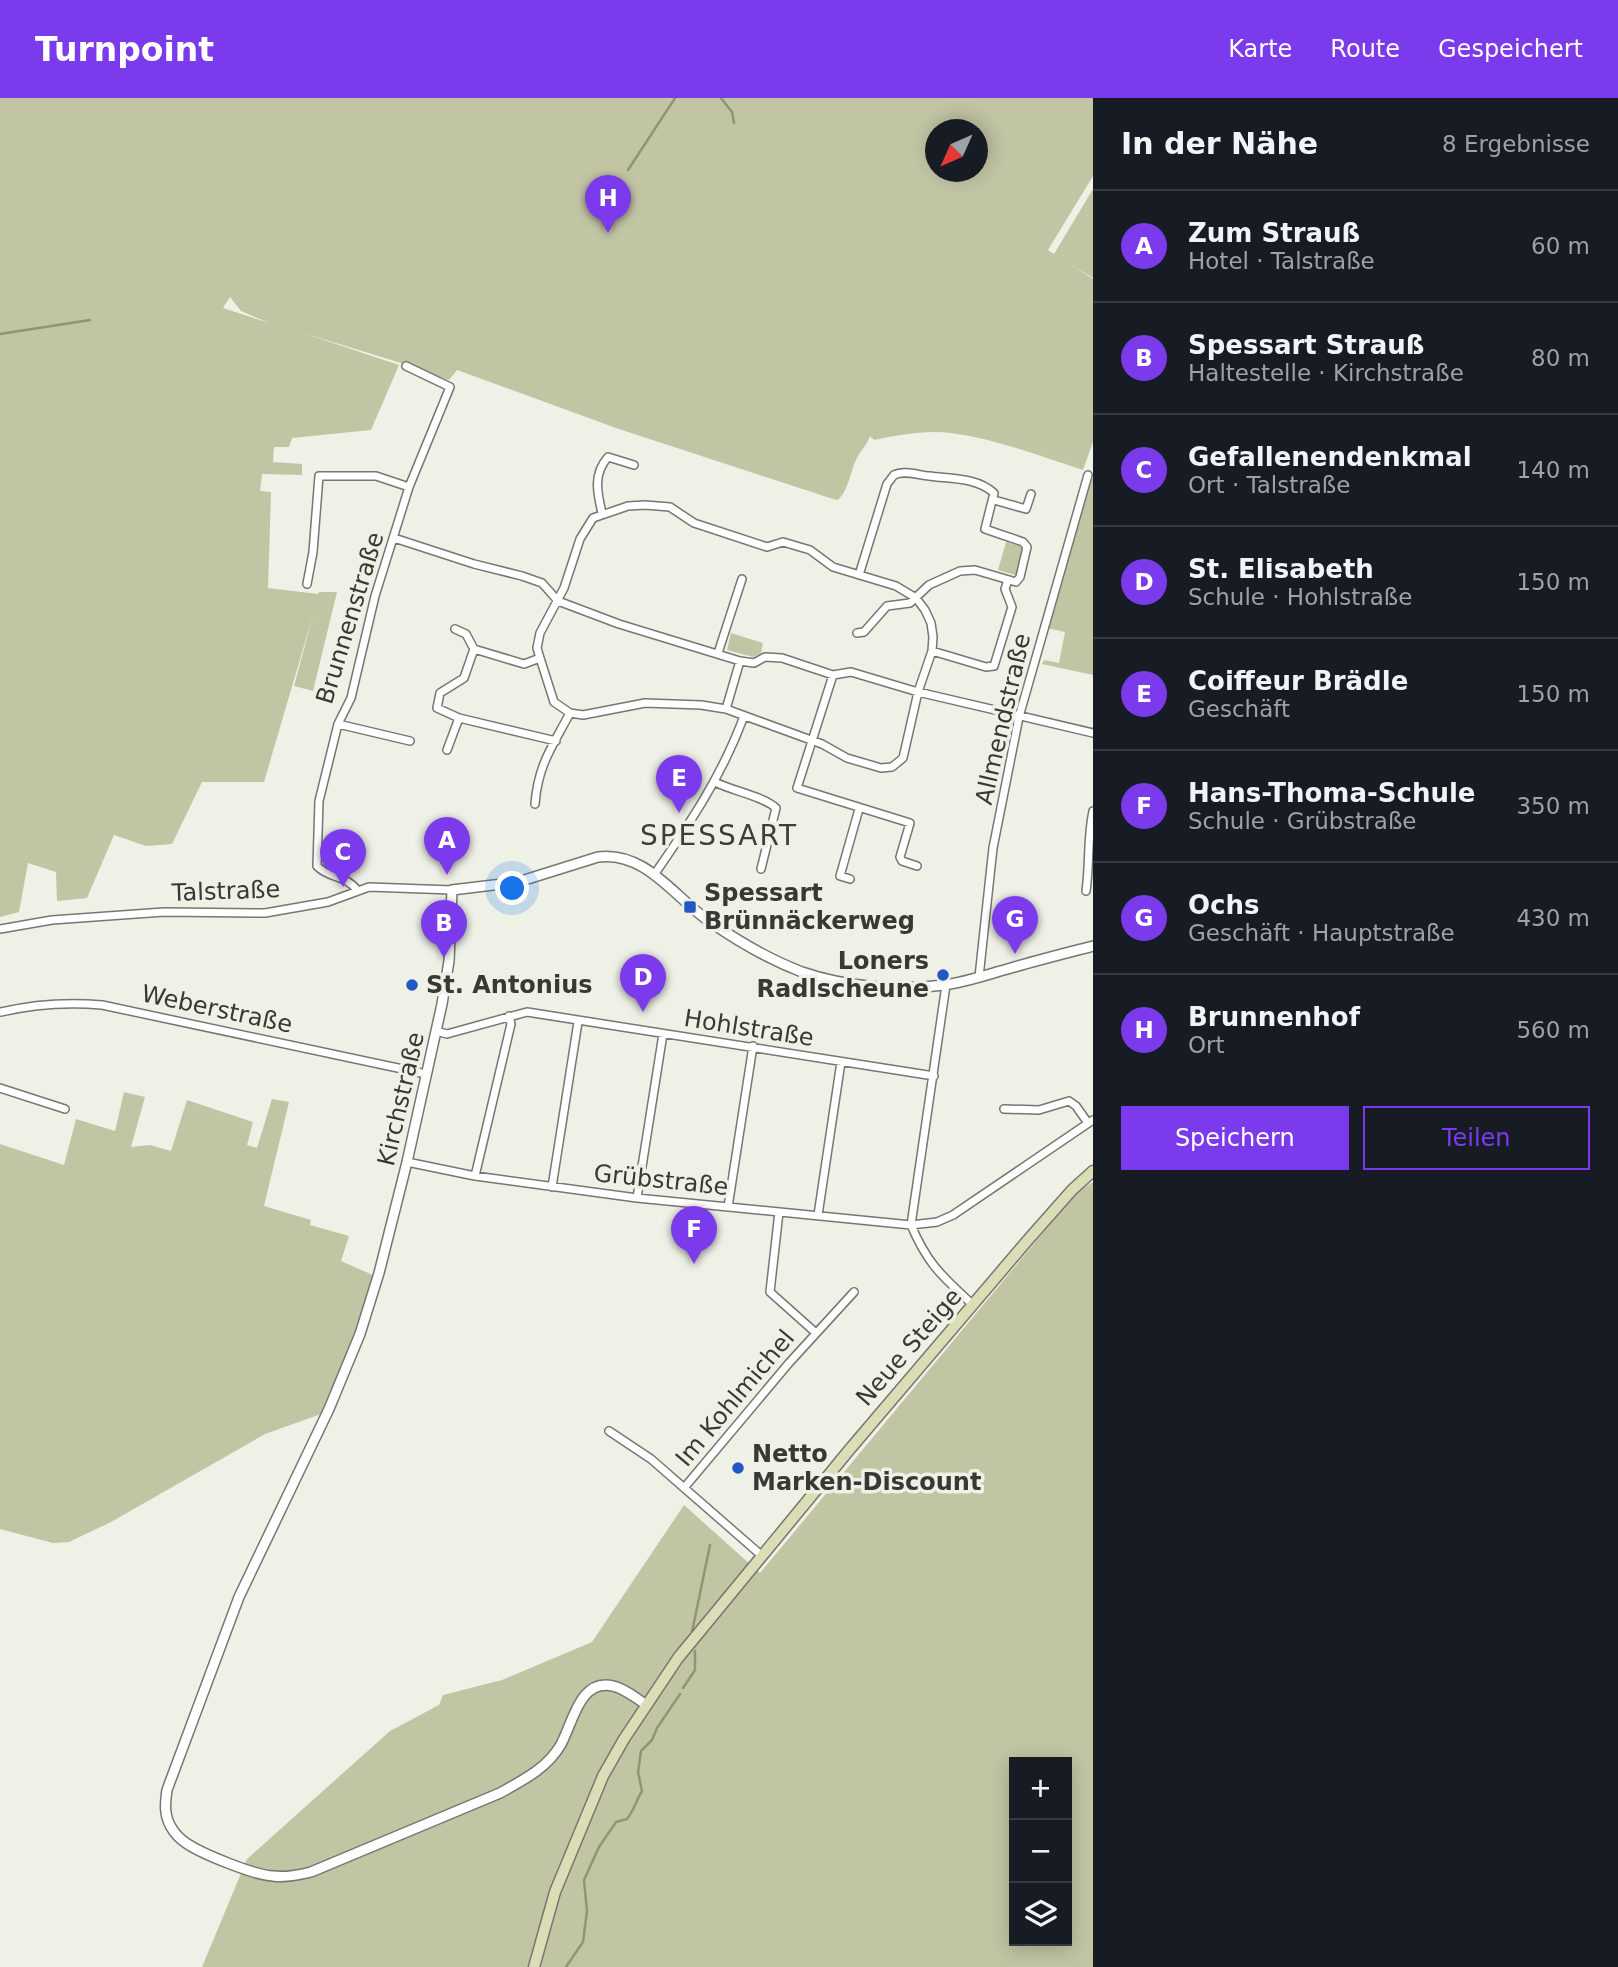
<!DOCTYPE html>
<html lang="de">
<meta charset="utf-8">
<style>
body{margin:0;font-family:"DejaVu Sans",sans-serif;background:#242831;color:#f1f3f6}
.controls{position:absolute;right:21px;bottom:21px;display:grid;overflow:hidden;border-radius:0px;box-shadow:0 4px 18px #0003}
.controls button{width:63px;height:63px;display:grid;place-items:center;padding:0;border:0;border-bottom:2px solid #363941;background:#171b24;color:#f1f3f6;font:35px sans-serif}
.compass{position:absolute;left:925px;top:21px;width:63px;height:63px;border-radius:50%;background:#171b24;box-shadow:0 4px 18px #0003;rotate:225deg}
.you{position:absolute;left:513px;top:791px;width:24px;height:24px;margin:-18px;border:5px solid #fff;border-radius:50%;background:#1a73e8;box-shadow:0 0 0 10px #1a73e833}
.badge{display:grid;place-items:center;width:46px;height:46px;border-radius:50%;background:#7c3aed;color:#fff;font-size:23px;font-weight:700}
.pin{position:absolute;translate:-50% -58px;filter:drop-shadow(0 2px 4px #0008)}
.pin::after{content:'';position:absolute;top:37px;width:24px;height:21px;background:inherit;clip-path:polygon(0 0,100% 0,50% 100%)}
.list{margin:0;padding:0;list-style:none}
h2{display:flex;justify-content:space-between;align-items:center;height:91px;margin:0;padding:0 28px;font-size:30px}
h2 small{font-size:23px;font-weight:400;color:#9ea1a6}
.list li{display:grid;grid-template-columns:46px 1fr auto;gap:21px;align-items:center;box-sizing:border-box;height:112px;padding:0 28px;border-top:2px solid #363941}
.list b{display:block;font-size:26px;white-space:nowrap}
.list p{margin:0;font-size:23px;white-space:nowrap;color:#9ea1a6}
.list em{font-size:23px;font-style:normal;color:#9ea1a6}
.actions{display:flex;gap:14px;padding:21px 28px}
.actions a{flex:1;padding:16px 0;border:2px solid #7c3aed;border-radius:0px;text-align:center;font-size:24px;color:#7c3aed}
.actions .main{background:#7c3aed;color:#fff}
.icon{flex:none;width:38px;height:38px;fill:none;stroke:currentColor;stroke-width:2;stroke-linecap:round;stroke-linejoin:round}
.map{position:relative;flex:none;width:1093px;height:1869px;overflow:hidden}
header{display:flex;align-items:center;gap:42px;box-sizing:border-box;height:98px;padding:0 35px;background:#7c3aed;color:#fff}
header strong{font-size:33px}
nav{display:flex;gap:38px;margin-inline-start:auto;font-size:24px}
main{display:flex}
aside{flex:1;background:#171b24}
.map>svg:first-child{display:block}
</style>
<header>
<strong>Turnpoint</strong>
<nav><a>Karte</a><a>Route</a><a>Gespeichert</a></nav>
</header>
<main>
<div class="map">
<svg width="1093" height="1869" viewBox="0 0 1093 1869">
<rect width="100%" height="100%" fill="#eff1e7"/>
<path fill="#c1c5a4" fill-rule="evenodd" d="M0 0H1093V78L1048 152 1054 156 1093 91V180L1071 167 1093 181V344L1083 372C1040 358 996 341 951 335 926 332 898 337 874 342L870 338C867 347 862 351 858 358 850 372 850 390 838 402L833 401 616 330 457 272 449 282 401 265 303 235 399 267 371 332 292 340 289 349H274L273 364 302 366V377L262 376 260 393 271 394 268 490 318 496 319 494H337L313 593 294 588 313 517 264 684H202L172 746 146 748 114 737 87 800 57 803 56 774 28 765 19 814 0 819ZM936 32H978V74H936ZM230 199 241 213 269 225 223 210Z
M1093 380V577L1042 566 1044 562 1059 565 1065 534 1047 530 1089 382Z
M1006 444 1026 450 1018 478 998 472Z
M731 535 763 545 761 555 753 559 727 552Z
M124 994 145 999 131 1049 150 1047 171 1053 187 1002 253 1024 247 1047 257 1050 272 1001 289 1004 264 1108 311 1122 310 1127 349 1138 341 1163 375 1178 361 1224 324 1315 265 1336 111 1424 69 1444 53 1445 0 1431V1046L64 1067 76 1021 115 1033Z
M1093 1084V1869H202L247 1761 390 1633 439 1607 443 1597 502 1582 592 1544 684 1407 760 1475 1077 1094ZM1014 1664H1067V1843H1014Z"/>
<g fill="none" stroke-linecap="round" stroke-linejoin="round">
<path stroke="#929572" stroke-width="2.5" d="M721 0 732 14 734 25
M628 72 675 0
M0 236 90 222
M692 1534 710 1447
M683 1590 695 1572V1553
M566 1869 583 1844 587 1813 584 1782 599 1749 616 1724 627 1721C634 1712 636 1703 642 1693L638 1674 641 1653 652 1642 657 1630 680 1596"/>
<defs>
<path id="minor" d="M994 402 1026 411 1031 396
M645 407 670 409 694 425 767 449 783 444 810 452 833 469 896 488 916 500 925 512 931 525 933 539 932 553 918 594 903 660 892 669 881 670 847 660 822 646 726 611 701 607 645 605 583 617 570 615 554 604 540 560 537 550 540 535 564 490 580 441 593 420 628 408Z
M602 415C597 394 593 376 608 359L634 367
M394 440 474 466 522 478 542 485 558 503 619 526 740 563 754 565 765 559 782 560 833 577 851 574 918 594 1093 635
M307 486 313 454 319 378H376L409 389
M455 531 466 536 474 551
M857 535 864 534 887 508 910 505 929 487 960 473 975 472 1016 484 1020 479 1027 449 1023 444 985 431 994 395C976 379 950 381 929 378 918 377 904 372 894 377 893 378 888 385 887 386L859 477
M474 551 464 580 440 595 437 610 459 620 556 643
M474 551 524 566 540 560
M932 553 986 569 994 568 1012 509 1005 491 1008 482
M718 555 742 481
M833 577 797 690 910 725 900 759 902 763 917 768
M726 611 740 563
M338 626 410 643
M447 652 459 620
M715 684C732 693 763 698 776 710L761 771
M535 706C538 667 552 649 570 615
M654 777C690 725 722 678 744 618
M850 781 840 778 859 711
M358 793C345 776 329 781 317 768L319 703 338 626 351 600 375 498 409 389 450 289 406 268
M1086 793C1090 765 1087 741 1093 713
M0 831 52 822 164 814 265 815 328 804 369 789 452 792
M979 879 993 750 1019 619 1088 377
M946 887 911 1127C928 1167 942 1178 973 1207
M1 914C35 906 68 904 102 907L426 976
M436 933 447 936 527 914 934 978
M0 990 65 1011
M1004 1011 1039 1012 1069 1003 1076 1008 1088 1025
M407 1064 475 1078 637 1100 911 1127 937 1124 953 1117 1093 1022
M475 1078 511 926 509 918
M552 1089 578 924
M637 1100 663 936
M728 1109 753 948
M779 1114 770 1194 816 1235
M818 1117 841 964
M609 1333 651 1361 761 1457
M684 1390 789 1265 854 1194"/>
<path id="tertiary" d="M647 1607C637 1601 624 1590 613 1588 579 1580 573 1626 560 1648 546 1671 523 1682 500 1695L311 1774C299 1777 286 1780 273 1778 254 1777 202 1756 186 1745 180 1741 175 1736 171 1729 164 1717 165 1706 167 1692L239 1499 329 1311 360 1236 379 1175 407 1064 442 906 449 863 452 792 518 784 598 759C646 753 674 799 709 823 739 844 768 861 802 874 845 889 899 893 944 887 967 884 989 876 1011 870 1038 862 1066 855 1093 848"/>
<path id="secondary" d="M534 1869 555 1794 603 1678 624 1641 678 1560 850 1351 1027 1143 1072 1092 1093 1073"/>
</defs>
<use href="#minor" stroke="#76776f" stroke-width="10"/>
<use href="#tertiary" stroke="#76776f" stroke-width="12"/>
<use href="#secondary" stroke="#76776f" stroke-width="13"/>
<use href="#minor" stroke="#fff" stroke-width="7"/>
<use href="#tertiary" stroke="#fff" stroke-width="9"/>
<use href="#secondary" stroke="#dbddb7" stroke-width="10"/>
</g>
<g fill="#2357c5" stroke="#eff1e7" stroke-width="2.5">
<rect x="683" y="802" width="14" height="14" rx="3.5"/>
<circle cx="943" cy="877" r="7"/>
<circle cx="412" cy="887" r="7"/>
<circle cx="738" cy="1370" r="7"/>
</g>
<g text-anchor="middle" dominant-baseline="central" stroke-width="7" stroke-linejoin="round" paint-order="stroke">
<g font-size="24" fill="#383835" stroke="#eff1e7">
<text transform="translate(350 520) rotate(-73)">Brunnenstraße</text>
<text transform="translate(1003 621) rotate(-77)">Allmendstraße</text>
<text transform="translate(226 793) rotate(-2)">Talstraße</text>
<text transform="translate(217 911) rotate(12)">Weberstraße</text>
<text transform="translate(749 930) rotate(9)">Hohlstraße</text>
<text transform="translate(401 1001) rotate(-77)">Kirchstraße</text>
<text transform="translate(661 1082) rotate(6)">Grübstraße</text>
<text transform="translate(909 1249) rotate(-49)">Neue Steige</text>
<text transform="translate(735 1300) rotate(-50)">Im Kohlmichel</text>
</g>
<g font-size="24" font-weight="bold" fill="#383835" stroke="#eff1e7" text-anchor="start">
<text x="704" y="795">Spessart<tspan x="704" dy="28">Brünnäckerweg</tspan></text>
<text x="929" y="863" text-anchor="end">Loners<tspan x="929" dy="28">Radlscheune</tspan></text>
<text x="426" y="887">St. Antonius</text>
<text x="752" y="1356">Netto<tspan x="752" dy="28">Marken-Discount</tspan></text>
</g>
<g font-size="28" letter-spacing="2" fill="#3d3e37" stroke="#eff1e7">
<text x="719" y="737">SPESSART</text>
</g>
</g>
</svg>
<div class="controls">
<button>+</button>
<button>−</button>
<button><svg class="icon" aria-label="layers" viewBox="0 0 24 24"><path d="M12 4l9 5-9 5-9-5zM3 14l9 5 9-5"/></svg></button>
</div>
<svg class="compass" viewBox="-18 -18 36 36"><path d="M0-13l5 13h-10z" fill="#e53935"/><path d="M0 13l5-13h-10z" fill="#9ea1a6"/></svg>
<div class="you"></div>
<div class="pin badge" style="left:447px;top:777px">A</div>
<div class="pin badge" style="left:444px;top:860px">B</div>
<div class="pin badge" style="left:343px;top:789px">C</div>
<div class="pin badge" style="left:643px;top:914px">D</div>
<div class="pin badge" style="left:679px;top:715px">E</div>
<div class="pin badge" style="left:694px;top:1166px">F</div>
<div class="pin badge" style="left:1015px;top:856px">G</div>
<div class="pin badge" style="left:608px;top:135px">H</div>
</div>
<aside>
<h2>In der Nähe<small>8 Ergebnisse</small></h2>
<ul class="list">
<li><span class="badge">A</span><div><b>Zum Strauß</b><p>Hotel · Talstraße</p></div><em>60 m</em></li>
<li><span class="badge">B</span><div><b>Spessart Strauß</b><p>Haltestelle · Kirchstraße</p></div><em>80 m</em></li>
<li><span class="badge">C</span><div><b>Gefallenendenkmal</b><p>Ort · Talstraße</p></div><em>140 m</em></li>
<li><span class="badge">D</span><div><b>St. Elisabeth</b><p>Schule · Hohlstraße</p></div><em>150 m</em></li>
<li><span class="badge">E</span><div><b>Coiffeur Brädle</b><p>Geschäft</p></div><em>150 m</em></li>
<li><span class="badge">F</span><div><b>Hans-Thoma-Schule</b><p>Schule · Grübstraße</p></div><em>350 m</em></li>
<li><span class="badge">G</span><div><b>Ochs</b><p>Geschäft · Hauptstraße</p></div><em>430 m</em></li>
<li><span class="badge">H</span><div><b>Brunnenhof</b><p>Ort</p></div><em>560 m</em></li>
</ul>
<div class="actions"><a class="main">Speichern</a><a>Teilen</a></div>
</aside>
</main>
